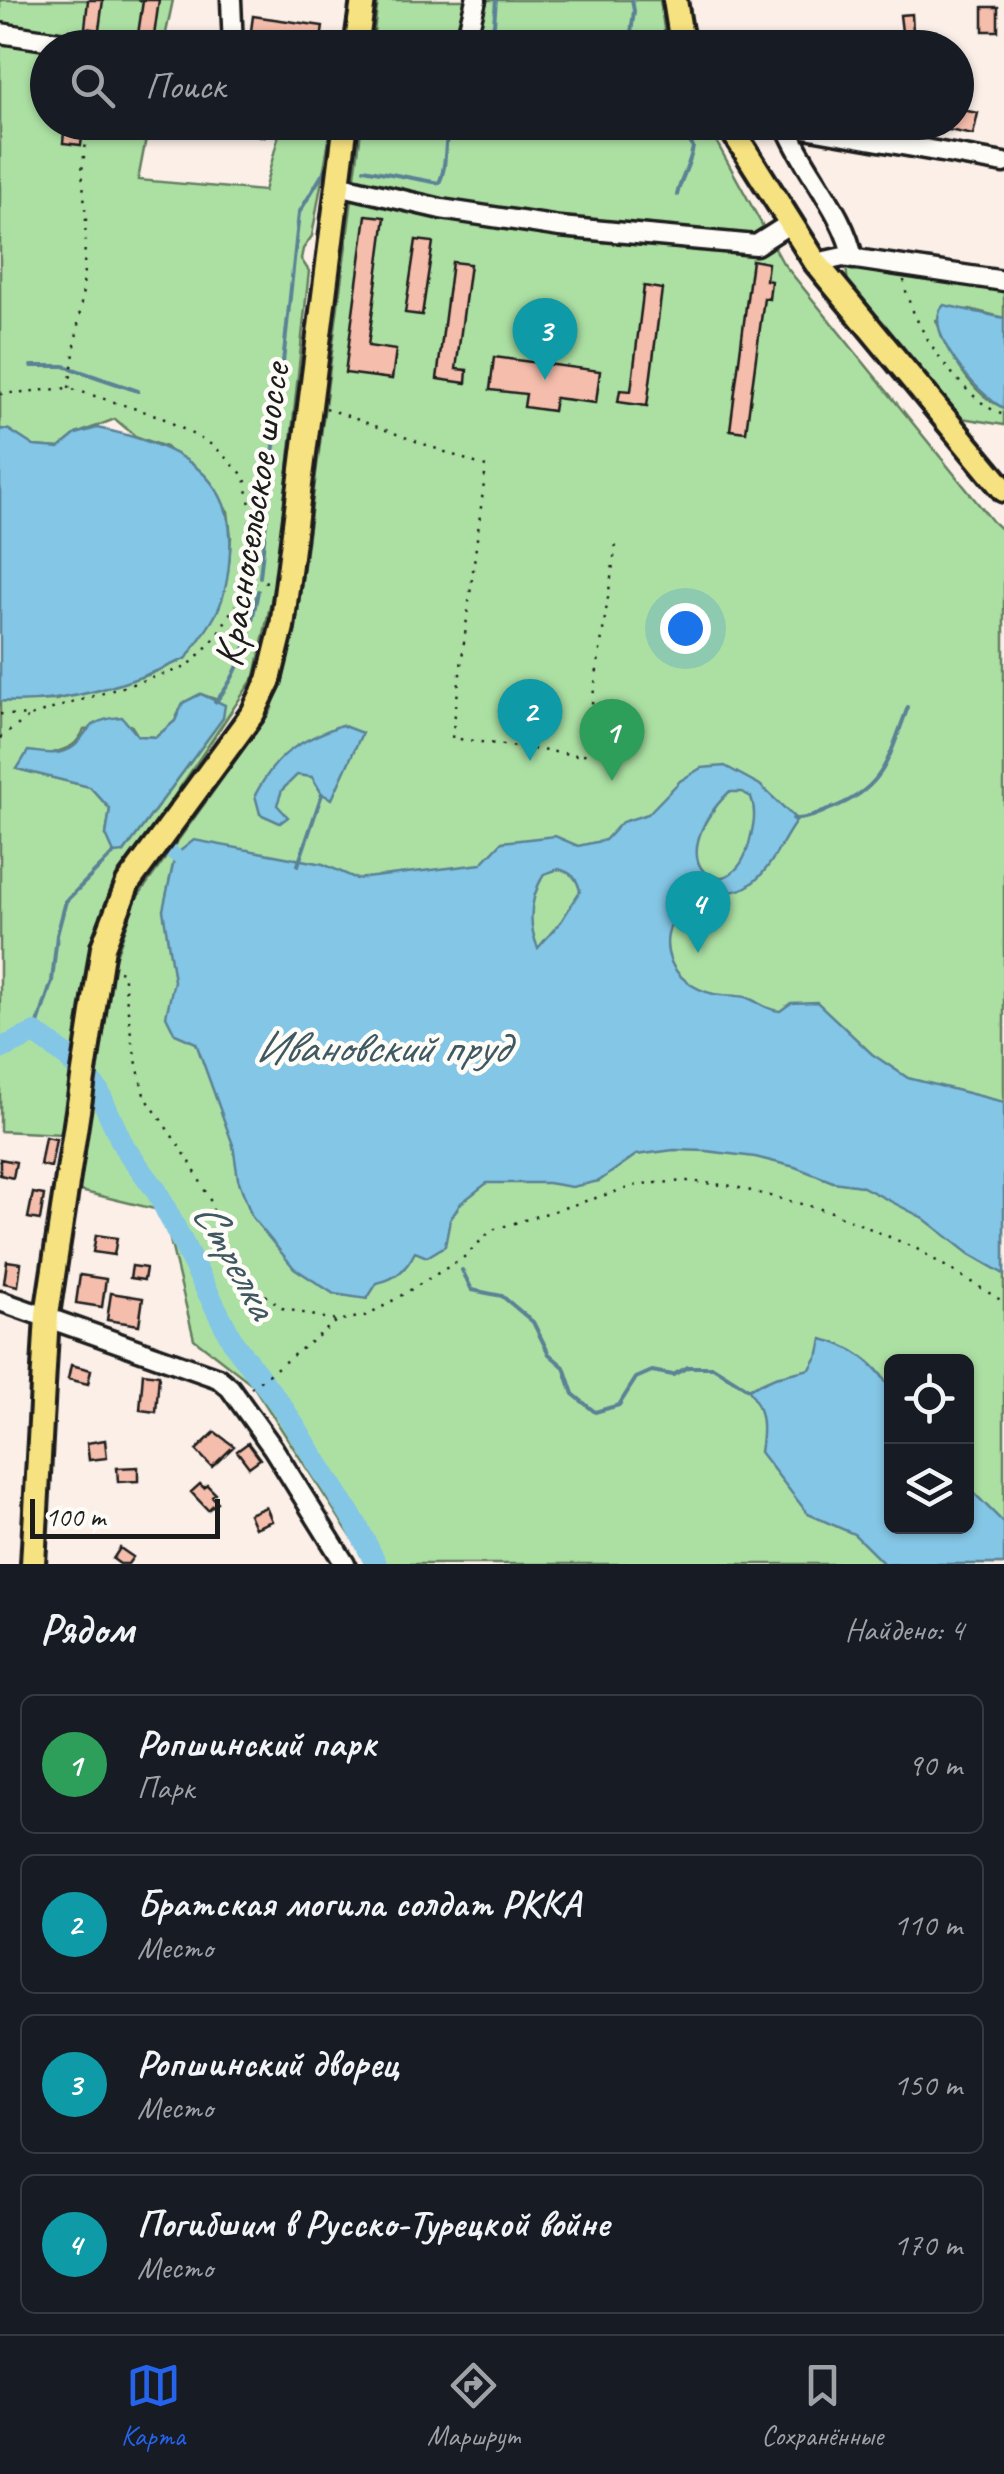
<!DOCTYPE html>
<html lang="ru">
<meta charset="utf-8">
<style>
body{margin:0;font-family:Caveat,sans-serif;background:#20242c;color:#f1f3f6}
.controls{position:absolute;right:30px;bottom:30px;display:grid;overflow:hidden;border-radius:15px;box-shadow:0 2px 8px #0004}
.controls button{width:90px;height:90px;display:grid;place-items:center;padding:0;border:0;border-bottom:2px solid #363941;background:#171b24;color:#f1f3f6;font:50px sans-serif}
.scale{position:absolute;left:30px;bottom:25px;width:190px;box-sizing:border-box;padding-left:10px;border:5px solid #1c1c1c;border-top:0;font-size:28px;line-height:35px;white-space:nowrap;color:#1c1c1c;-webkit-text-stroke:8px #fdfcf7;paint-order:stroke}
.you{position:absolute;left:685px;top:628px;width:35px;height:35px;margin:-25px;border:8px solid #fff;border-radius:50%;background:#1a73e8;box-shadow:0 0 0 15px #1a73e833}
.badge{display:grid;place-items:center;width:65px;height:65px;border-radius:50%;background:#2563eb;color:#fff;font-size:32px;font-weight:700}
.pin{position:absolute;translate:-50% -82px;filter:drop-shadow(0 2px 5px #0008)}
.pin::after{content:'';position:absolute;top:52px;width:35px;height:30px;background:inherit;clip-path:polygon(0 0,100% 0,50% 100%)}
.list{margin:0;padding:0;list-style:none}
h2{display:flex;justify-content:space-between;align-items:center;height:130px;margin:0;padding:0 40px;font-size:42px}
h2 small{font-size:32px;font-weight:400;color:#9ea1a6}
.list li{display:grid;grid-template-columns:65px 1fr auto;gap:30px;align-items:center;box-sizing:border-box;height:140px;margin:0 20px 20px;padding:0 20px;border:2px solid #363941;border-radius:15px}
.list b{display:block;font-size:38px;white-space:nowrap}
.list p{margin:0;font-size:32px;white-space:nowrap;color:#9ea1a6}
.list em{font-size:32px;font-style:normal;color:#9ea1a6}
.icon{flex:none;width:55px;height:55px;fill:none;stroke:currentColor;stroke-width:2;stroke-linecap:round;stroke-linejoin:round}
.map{position:relative;flex:none;width:1004px;height:1564px;overflow:hidden}
.search{position:absolute;background:#171b24;box-shadow:0 2px 8px #0004;left:30px;right:30px;top:30px;height:110px;display:flex;align-items:center;gap:25px;box-sizing:border-box;padding:0 35px;border-radius:55px;color:#9ea1a6;font-size:38px}
.sheet{height:770px;background:#171b24}
nav{display:flex;justify-content:space-around;align-items:center;box-sizing:border-box;height:140px;border-top:2px solid #363941;background:#171b24;font-size:28px;color:#9ea1a6}
nav a{display:grid;justify-items:center;gap:5px}
nav .on{color:#2563eb}
.map>svg:first-child{display:block}
</style>
<div class="map">
<svg width="1004" height="1564" viewBox="0 0 1004 1564">
<rect width="100%" height="100%" fill="#fbefe8"/>
<filter id="ink" filterUnits="userSpaceOnUse"><feTurbulence type="fractalNoise" baseFrequency=".01" numOctaves="2"/><feDisplacementMap in="SourceGraphic" scale="20" xChannelSelector="R" yChannelSelector="G"/><feConvolveMatrix kernelMatrix="1 2 1 2 8 2 1 2 1" color-interpolation-filters="sRGB"/></filter>
<g filter="url(#ink)">
<path fill="#ace0a3" stroke="#647e60" stroke-width="2.5" fill-rule="evenodd" d="M0 0H173L163 47 48 48V122L149 123 138 180 264 191 282 123H332L312 236 303 249 301 259 309 271 277 573 255 676 114 886 89 950 62 1134 0 1131V701L56 700 148 675 186 658 207 628 229 563 231 537 228 511 166 447 135 436 115 419 76 434 59 448 33 446 9 430 0 429ZM200 694 218 700 223 718 124 852 106 835 110 809 90 787 17 769C28 764 39 757 50 754 68 748 75 748 84 730L131 725 138 736 156 737 175 721 183 703Z
M378 0H660L665 36 670 47 372 48Z
M362 123H706L783 263 993 522 1004 532V1564H369L252 1384 194 1339 163 1211 76 1190 112 967 136 899 271 711 295 634ZM892 1362H966V1526H892Z
M852 265 1004 287V318L970 309 936 320C950 353 969 394 1004 408V425L962 418 848 283 846 268Z"/>
<path fill="#84c6e5" stroke="#5a8295" stroke-width="2.5" fill-rule="evenodd" d="M944 305 1004 318V408C980 398 919 328 944 305Z
M97 428C166 442 236 468 230 551 229 572 226 594 217 612 209 629 196 642 187 658 130 684 63 706 0 701V429L9 430 34 446 59 448 76 434Z
M201 694 225 705 223 718 124 852 114 853 106 835 110 809 90 787 17 769 28 751C38 752 51 755 61 752 90 746 75 720 122 717L138 736 156 737 175 721 183 703Z
M341 725 362 733 332 799 322 794 312 777 297 775 282 790 277 805 288 817 280 823 260 814 255 795C279 751 295 744 341 725Z
M725 766 760 785 797 820C781 841 770 874 746 887 726 898 697 889 681 908 652 944 671 984 714 994 724 996 735 995 745 997 758 1001 766 1010 780 1011L791 1003 817 1002 872 1054 908 1078 1004 1102V1274L969 1254 923 1218 861 1186 833 1182 795 1167 755 1157 706 1151 674 1150 636 1155 599 1181 572 1187 548 1183H487L461 1203 450 1220 445 1246 427 1257 415 1252C406 1270 396 1279 377 1283L367 1299 334 1294 294 1268 252 1217 238 1179 233 1145 196 1043 175 1034 166 1016 174 981 163 910 175 855 194 840 323 864 357 879 481 864 502 842 555 836 578 846 605 840 622 822 648 814 680 781 701 768ZM729 792H742L751 797C757 813 753 828 749 844 731 912 654 867 729 792ZM559 869C572 873 577 878 580 891L562 920 538 948C527 922 530 898 544 874Z
M822 1339C850 1345 881 1365 892 1394V1526H966L967 1486 1004 1523V1564H884L854 1534 808 1514 760 1452C764 1427 764 1410 748 1389L775 1377 810 1369 819 1353Z"/>
<g fill="none" stroke-linecap="round" stroke-linejoin="round">
<path stroke="#5a8295" stroke-width="4" d="M485 48 494 24 496 0
M629 48 634 11 632 0
M670 122 684 133 693 147C690 165 681 178 677 195
M364 169 439 183C449 164 441 142 453 122
M31 366H64L138 391
M260 577 299 213 328 165
M215 702C242 673 251 629 258 591
M793 819C806 820 818 814 830 809 886 788 888 758 908 707
M298 865 322 794
M35 1033 52 981 57 935 66 901 114 853
M462 1270 472 1290 502 1296 533 1322 549 1354 564 1367 573 1394 595 1412 619 1405 636 1378 652 1371 673 1375 688 1367H713L748 1389"/>
<path stroke="#84c6e5" stroke-width="14" d="M170 851 175 855"/>
<path stroke="#84c6e5" stroke-width="22" d="M0 1049 35 1033 63 1053 98 1090 124 1147 156 1190 234 1344 283 1408 355 1522 376 1564"/>
</g>
<path fill="#f5bdab" stroke="#1c1c1c" stroke-width="2.5" d="M88 0H103L99 30 85 28Z
M138 0H159L153 43 137 41 143 1Z
M983 7H998V31H983Z
M912 14 913 31 902 32 900 15Z
M253 16 323 26 320 48 250 38Z
M956 109 978 113 973 135 939 128 940 122H956Z
M65 122H84L81 145 63 143Z
M255 122H267L264 137 253 134Z
M366 215 385 217 368 346 396 350 392 379 345 373Z
M416 240 433 242 422 315 405 313Z
M752 260 768 263 766 280 771 281 769 299 764 298 746 432 730 430Z
M452 262 470 264 456 369 467 370 466 383 437 379Z
M644 286 662 289 647 406 618 402 620 390 631 391Z
M494 357 600 371 596 403 555 398 553 411 524 407 526 394 490 390Z
M45 1137 56 1139 51 1167 40 1165Z
M0 1159 16 1162 13 1178 0 1175Z
M33 1193 44 1195 40 1220 28 1218Z
M96 1235 117 1238 114 1255 93 1252Z
M7 1261 21 1263 18 1286 4 1283Z
M132 1266 146 1268 144 1280 130 1278Z
M80 1275 106 1279 102 1307 76 1303Z
M111 1293 143 1298 139 1325 107 1320Z
M71 1365 91 1370 88 1384 68 1379Z
M143 1373 159 1375 156 1412 140 1410Z
M215 1432 234 1446 212 1467 196 1450Z
M105 1440 107 1458 89 1460 87 1443Z
M248 1443 260 1459 249 1467 237 1451Z
M138 1467V1481L118 1482 117 1468Z
M200 1484 204 1488 207 1485 215 1493 212 1496 217 1502 208 1510 191 1492Z
M266 1507 272 1521 255 1528 249 1514Z
M120 1548 133 1557 128 1564H120L113 1559Z"/>
<g fill="none" stroke-linecap="round" stroke-linejoin="round">
<defs>
<path id="minor" d="M231 0 233 48
M0 33 98 48
M464 48 476 0
M771 122 1004 163
M786 126C804 171 845 213 853 259
M338 185 441 209 560 227 756 245 789 224
M816 263 843 257 1004 281
M0 1301 218 1378 230 1388 273 1448 345 1564"/>
<path id="major" d="M675 0 680 31 686 48
M356 48 363 0
M727 122 816 263 1004 490
M33 1564 47 1315 103 947 128 883 253 713 269 680 282 627 346 122"/>
</defs>
<use href="#minor" stroke="#1c1c1c" stroke-width="25"/>
<use href="#major" stroke="#1c1c1c" stroke-width="30"/>
<path stroke="#1c1c1c" stroke-width="2.5" stroke-dasharray="2.5 8" stroke-linecap="butt" d="M904 280C908 322 964 402 1004 415
M69 388 83 290 86 219 82 170 89 122
M0 394 69 388 159 416 214 446 245 477 251 511 237 603
M326 408 486 467 452 738 584 756 617 538
M240 599 255 583 270 581
M0 714 30 716 187 667 216 637 235 605
M0 738 29 717
M119 971 123 972 132 1042 144 1095 190 1162 211 1202 221 1243 236 1272 282 1308 337 1321 369 1315 463 1258 492 1230 641 1184 687 1181 732 1186 832 1212 917 1249 1004 1302
M251 1388 336 1322"/>
<use href="#minor" stroke="#fdfcf7" stroke-width="18"/>
<use href="#major" stroke="#f6e281" stroke-width="22"/>
</g>
</g>
<g text-anchor="middle" dominant-baseline="central" stroke-width="9" stroke-linejoin="round" paint-order="stroke">
<g font-size="42" fill="#1c1c1c" stroke="#fdfcf7">
<text transform="translate(252 515) rotate(-81)">Красносельское шоссе</text>
</g>
<g font-size="45" font-style="italic" fill="#405862" stroke="#fdfcf7">
<text x="381" y="1047">Ивановский пруд</text>
<text transform="translate(235 1259) rotate(61)">Стрелка</text>
</g>
</g>
</svg>
<div class="controls">
<button><svg class="icon" aria-label="locate" viewBox="0 0 24 24"><circle cx="12" cy="12" r="6"/><path d="M12 2v4M12 18v4M2 12h4M18 12h4"/></svg></button>
<button><svg class="icon" aria-label="layers" viewBox="0 0 24 24"><path d="M12 4l9 5-9 5-9-5zM3 14l9 5 9-5"/></svg></button>
</div>
<div class="scale">100 m</div>
<div class="you"></div>
<div class="pin badge" style="left:612px;top:781px;background:#2e9e5b">1</div>
<div class="pin badge" style="left:530px;top:761px;background:#0f9aa8">2</div>
<div class="pin badge" style="left:545px;top:380px;background:#0f9aa8">3</div>
<div class="pin badge" style="left:698px;top:953px;background:#0f9aa8">4</div>
<div class="search"><svg class="icon" aria-label="search" viewBox="0 0 24 24"><circle cx="10" cy="10" r="6"/><path d="M15 15l6 6"/></svg>Поиск</div>
</div>
<section class="sheet">
<h2>Рядом<small>Найдено: 4</small></h2>
<ul class="list">
<li><span class="badge" style="background:#2e9e5b">1</span><div><b>Ропшинский парк</b><p>Парк</p></div><em>90 m</em></li>
<li><span class="badge" style="background:#0f9aa8">2</span><div><b>Братская могила солдат РККА</b><p>Место</p></div><em>110 m</em></li>
<li><span class="badge" style="background:#0f9aa8">3</span><div><b>Ропшинский дворец</b><p>Место</p></div><em>150 m</em></li>
<li><span class="badge" style="background:#0f9aa8">4</span><div><b>Погибшим в Русско-Турецкой войне</b><p>Место</p></div><em>170 m</em></li>
</ul>
</section>
<nav>
<a class="on"><svg class="icon" aria-label="map" viewBox="0 0 24 24"><path d="M3 6l6-2 6 2 6-2v14l-6 2-6-2-6 2zM9 4v14M15 6v14"/></svg>Карта</a>
<a><svg class="icon" aria-label="directions" viewBox="0 0 24 24"><path d="M12 3l9 9-9 9-9-9zM9 14v-3h6M13 9l2 2-2 2"/></svg>Маршрут</a>
<a><svg class="icon" aria-label="saved" viewBox="0 0 24 24"><path d="M7 4h10v16l-5-4-5 4z"/></svg>Сохранённые</a>
</nav>
